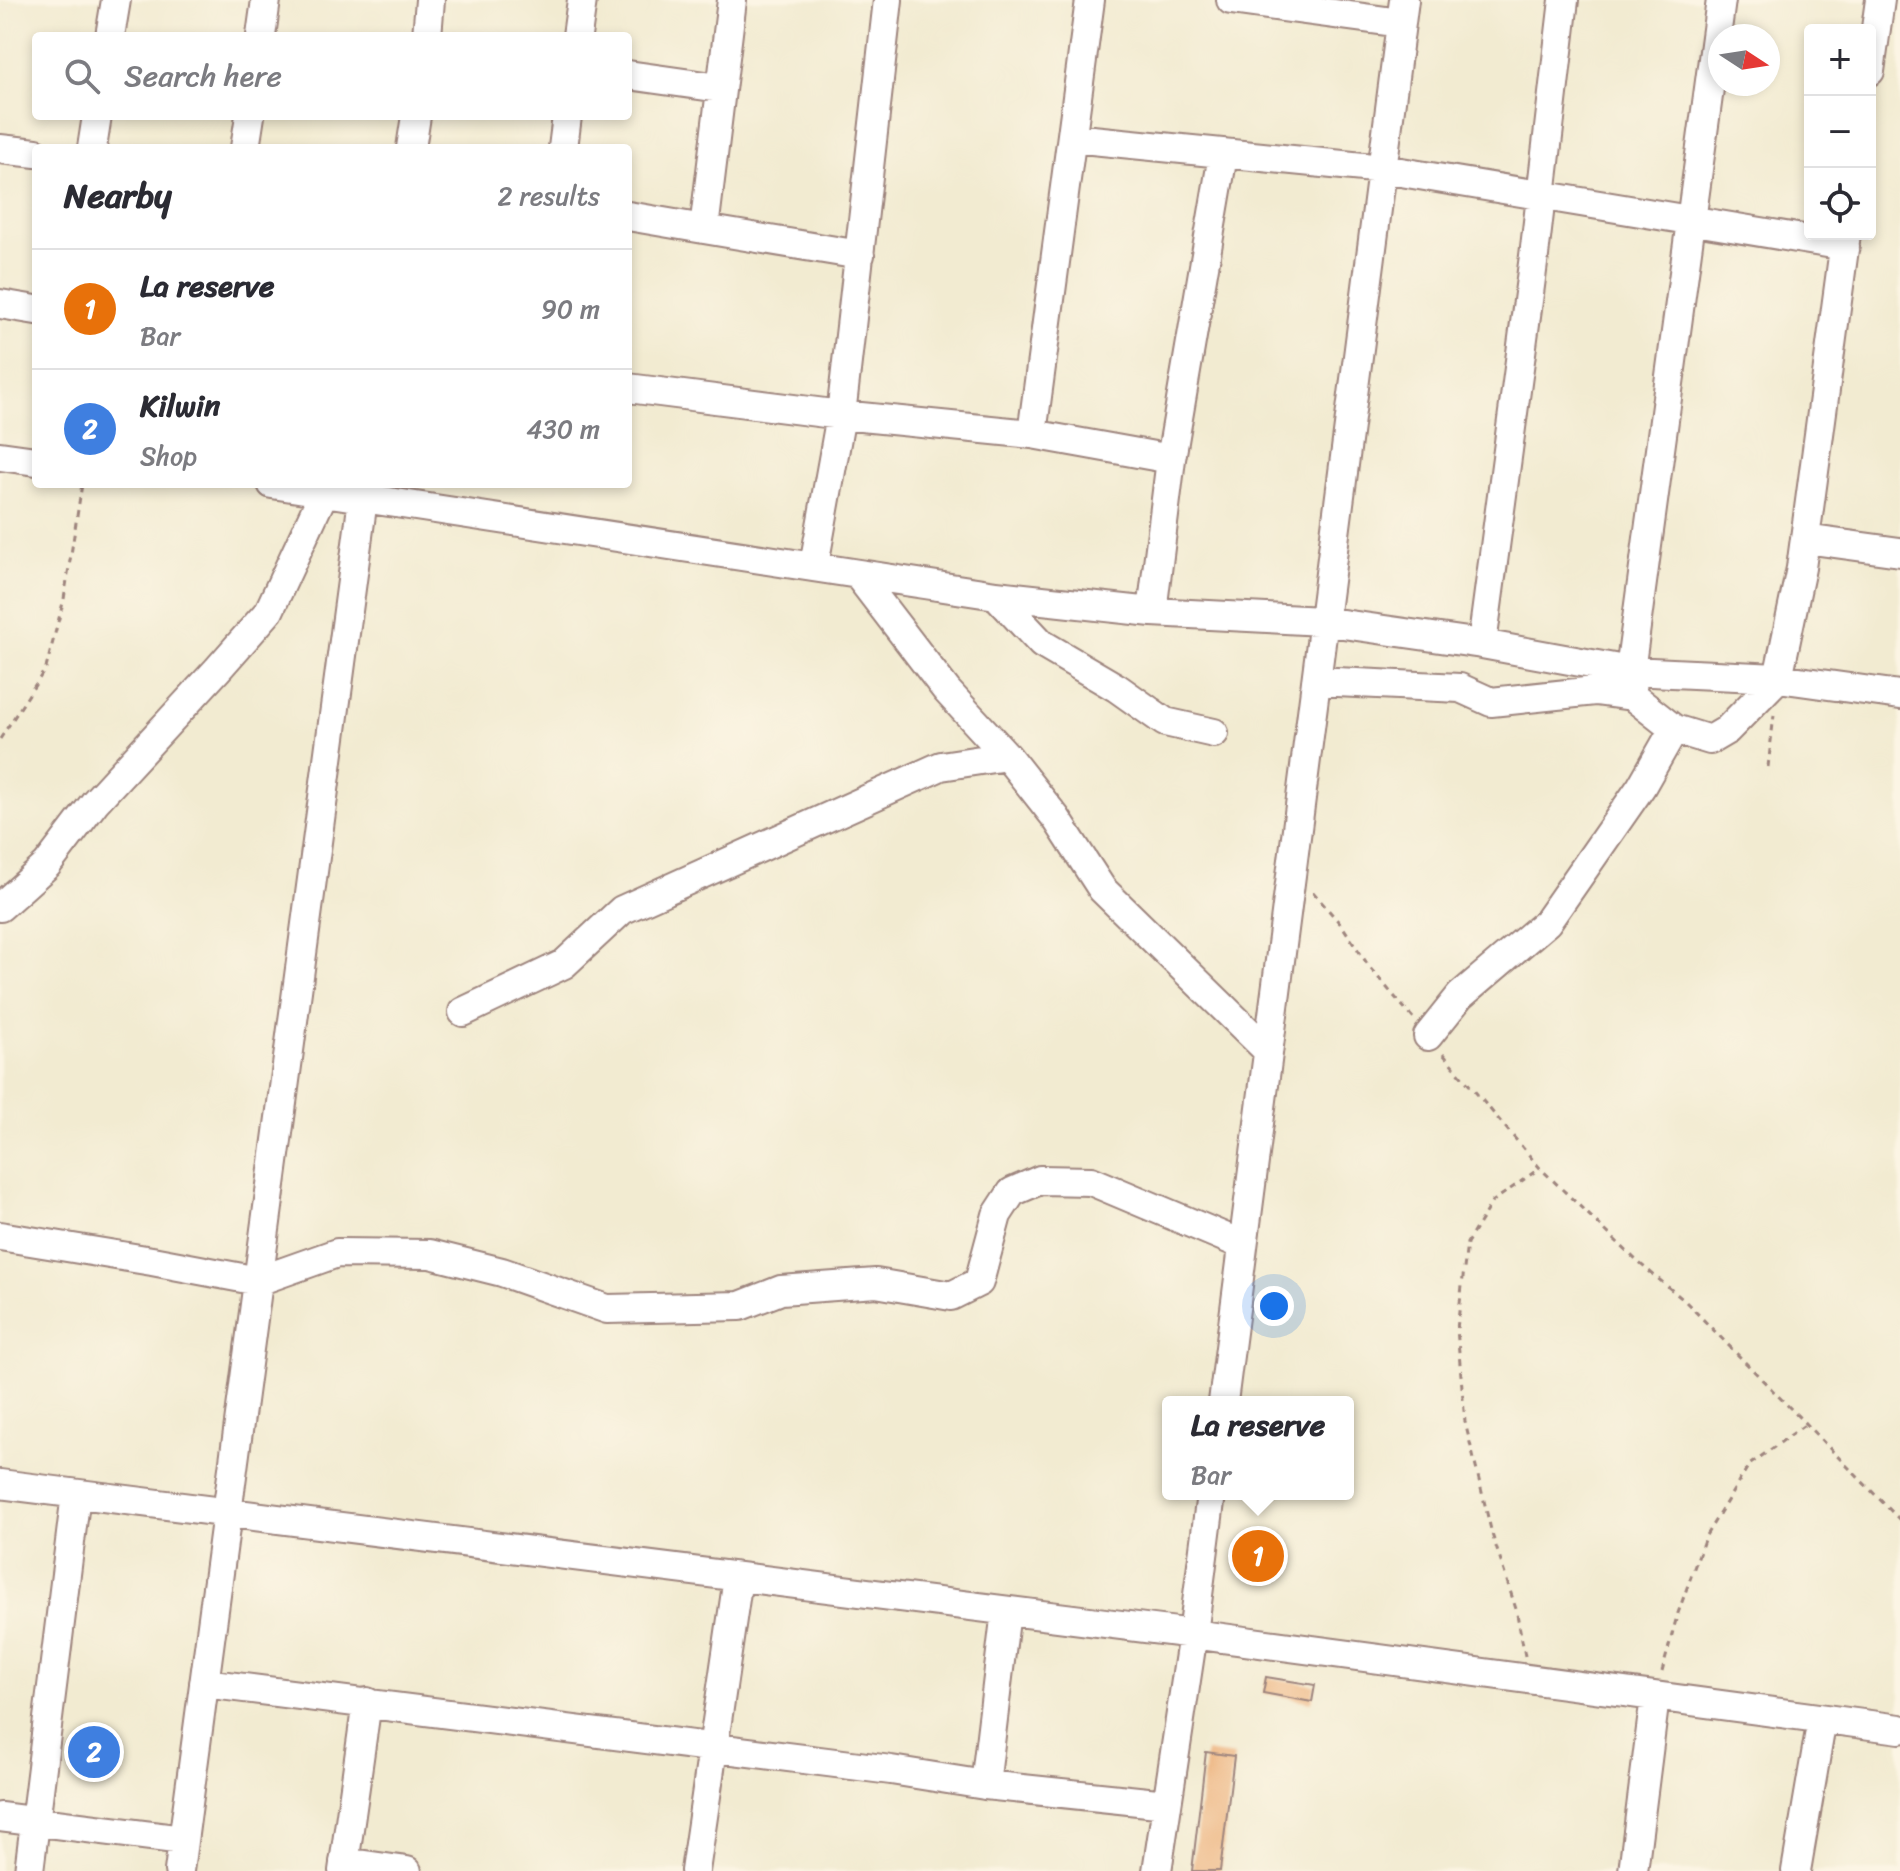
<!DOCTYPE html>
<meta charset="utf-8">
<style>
body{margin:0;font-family:Sriracha,sans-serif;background:#f7f7f7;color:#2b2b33}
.controls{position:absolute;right:24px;top:24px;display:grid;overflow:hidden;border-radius:8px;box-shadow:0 4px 12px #0003}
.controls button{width:72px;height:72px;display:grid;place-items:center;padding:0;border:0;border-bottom:2px solid #e1e1e2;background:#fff;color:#2b2b33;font:40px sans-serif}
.compass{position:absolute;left:1708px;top:24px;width:72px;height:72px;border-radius:50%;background:#fff;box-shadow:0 4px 12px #0003;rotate:102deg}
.you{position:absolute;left:1274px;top:1306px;width:28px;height:28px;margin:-20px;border:6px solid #fff;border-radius:50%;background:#1a73e8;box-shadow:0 0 0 12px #1a73e833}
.badge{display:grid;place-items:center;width:52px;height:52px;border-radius:50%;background:#0f766e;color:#fff;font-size:26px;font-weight:700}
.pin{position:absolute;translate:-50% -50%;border:4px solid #fff;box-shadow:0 2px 8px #0006}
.popup{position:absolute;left:1162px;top:1396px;width:192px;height:104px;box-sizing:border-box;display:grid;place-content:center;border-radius:8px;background:#fff;filter:drop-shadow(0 2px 6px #0005);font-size:26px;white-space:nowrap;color:#7c7c81}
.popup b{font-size:30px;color:#2b2b33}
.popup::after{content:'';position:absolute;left:50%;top:100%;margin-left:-16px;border:16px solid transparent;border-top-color:#fff}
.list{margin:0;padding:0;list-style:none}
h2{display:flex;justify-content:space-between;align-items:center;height:104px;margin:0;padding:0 32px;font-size:34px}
h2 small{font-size:26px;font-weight:400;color:#7c7c81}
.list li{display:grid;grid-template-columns:52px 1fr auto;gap:24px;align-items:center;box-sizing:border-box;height:120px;padding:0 32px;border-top:2px solid #e1e1e2}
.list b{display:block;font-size:30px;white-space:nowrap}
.list p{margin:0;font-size:26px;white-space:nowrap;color:#7c7c81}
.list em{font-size:26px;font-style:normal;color:#7c7c81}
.icon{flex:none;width:44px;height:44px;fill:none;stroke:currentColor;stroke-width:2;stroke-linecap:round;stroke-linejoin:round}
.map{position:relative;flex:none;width:1900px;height:1871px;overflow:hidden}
.search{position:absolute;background:#fff;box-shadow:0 4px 12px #0003;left:32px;top:32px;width:600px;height:88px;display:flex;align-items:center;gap:20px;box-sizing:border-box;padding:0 28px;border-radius:8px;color:#7c7c81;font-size:30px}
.panel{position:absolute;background:#fff;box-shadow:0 4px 12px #0003;left:32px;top:144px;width:600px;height:344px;border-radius:8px}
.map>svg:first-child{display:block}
</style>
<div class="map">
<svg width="1900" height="1871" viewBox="0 0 1900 1871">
<rect width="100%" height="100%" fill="#fcf5e5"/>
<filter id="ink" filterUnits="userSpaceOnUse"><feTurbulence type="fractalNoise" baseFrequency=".0125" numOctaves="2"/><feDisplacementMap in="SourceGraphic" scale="16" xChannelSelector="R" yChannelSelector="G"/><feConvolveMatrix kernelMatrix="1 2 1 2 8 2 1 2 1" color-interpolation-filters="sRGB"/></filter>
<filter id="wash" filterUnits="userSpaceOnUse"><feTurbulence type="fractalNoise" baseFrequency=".006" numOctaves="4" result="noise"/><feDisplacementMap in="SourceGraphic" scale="32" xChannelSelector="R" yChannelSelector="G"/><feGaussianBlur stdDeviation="1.8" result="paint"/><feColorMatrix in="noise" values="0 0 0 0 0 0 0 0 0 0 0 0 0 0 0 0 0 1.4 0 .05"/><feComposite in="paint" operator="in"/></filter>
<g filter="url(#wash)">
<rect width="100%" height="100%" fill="#f2ebd1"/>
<g id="blocks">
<path fill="#edb47f" d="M1266 1677 1315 1685 1312 1702 1263 1693Z
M1206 1752 1234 1756 1220 1871H1192Z"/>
</g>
</g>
<g filter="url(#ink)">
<use href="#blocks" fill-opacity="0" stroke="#9e857e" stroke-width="2"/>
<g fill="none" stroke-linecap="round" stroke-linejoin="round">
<defs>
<path id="minor" d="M732 0 704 229 860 255
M1231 0 1401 23
M1721 0 1630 671 1632 696 1674 729 1710 740 1727 730 1778 678 1801 568 1846 234
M110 36 116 0
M261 36 266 0
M427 36 430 0
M577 36 582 0
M1870 71 1880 0
M628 75 720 88
M1072 138 1383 169 1845 246
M92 148 97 116
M245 148 250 116
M411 148 416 116
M563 148 567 116
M0 149 36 153
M628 216 704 229
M0 304 36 310
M628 388 841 415 1032 434 1171 459
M1032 434 1090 0
M0 456 36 461
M272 484 996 595 1152 612 1322 621 1482 644 1630 671 1778 678 1900 695
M1805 539 1900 552
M814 565 841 415 888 0
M858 575 947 691 1007 756 1056 818 1102 889 1268 1051
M996 595 1042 644 1117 688 1165 722 1214 733
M1152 612 1171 459 1223 155
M1482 644 1534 256 1564 0
M1316 681 1460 688 1491 702 1595 691 1632 696
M0 907 47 865 95 802 217 670 269 611 325 490
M463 1012 564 964 622 910 941 766 1007 756
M1428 1036 1460 996 1547 922 1641 787 1674 729
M0 1236 152 1261 258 1281 337 1253 430 1254 502 1272 607 1309 740 1306 781 1290 876 1283 951 1296 979 1282 997 1215 1012 1192 1040 1180 1091 1181 1243 1245
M1223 1402 1404 0
M0 1484 1193 1634 1900 1729
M204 1683 891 1770 985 1785 1167 1804
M985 1785 1006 1611
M0 1817 183 1840
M344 1862 407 1871
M29 1871 76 1494
M179 1871 365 484
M343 1871 367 1702
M695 1871 738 1578
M1157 1871 1193 1634 1211 1494
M1633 1871 1655 1697
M1796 1871 1822 1719"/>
</defs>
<use href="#minor" stroke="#9e857e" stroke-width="32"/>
<path stroke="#9e857e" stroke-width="3" stroke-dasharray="6 6" stroke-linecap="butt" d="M0 739 46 668 64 599 82 484
M1768 767 1774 715
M1313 892 1343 927 1370 968 1413 1018
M1443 1054 1540 1168 1638 1262 1685 1301 1900 1520
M1525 1656 1516 1609 1492 1534 1465 1422 1457 1329 1467 1243 1492 1202 1540 1168
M1662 1672 1677 1616 1705 1537 1749 1465 1806 1424"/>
<use href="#minor" stroke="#fff" stroke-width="28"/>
</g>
</g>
</svg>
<div class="controls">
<button>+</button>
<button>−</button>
<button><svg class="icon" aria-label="locate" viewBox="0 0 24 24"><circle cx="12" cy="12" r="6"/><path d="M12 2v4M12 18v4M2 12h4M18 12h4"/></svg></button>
</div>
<svg class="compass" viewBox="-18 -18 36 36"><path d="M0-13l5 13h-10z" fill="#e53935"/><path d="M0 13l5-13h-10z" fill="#7c7c81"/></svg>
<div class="you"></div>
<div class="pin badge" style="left:1258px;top:1556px;background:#e8710a">1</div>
<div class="popup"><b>La reserve</b>Bar</div>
<div class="pin badge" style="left:94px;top:1752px;background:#3f7fe0">2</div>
<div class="search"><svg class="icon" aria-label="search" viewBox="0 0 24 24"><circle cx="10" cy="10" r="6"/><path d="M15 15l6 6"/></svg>Search here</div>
<section class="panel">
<h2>Nearby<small>2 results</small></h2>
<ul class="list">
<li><span class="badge" style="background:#e8710a">1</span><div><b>La reserve</b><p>Bar</p></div><em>90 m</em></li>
<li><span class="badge" style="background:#3f7fe0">2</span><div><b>Kilwin</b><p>Shop</p></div><em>430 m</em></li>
</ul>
</section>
</div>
